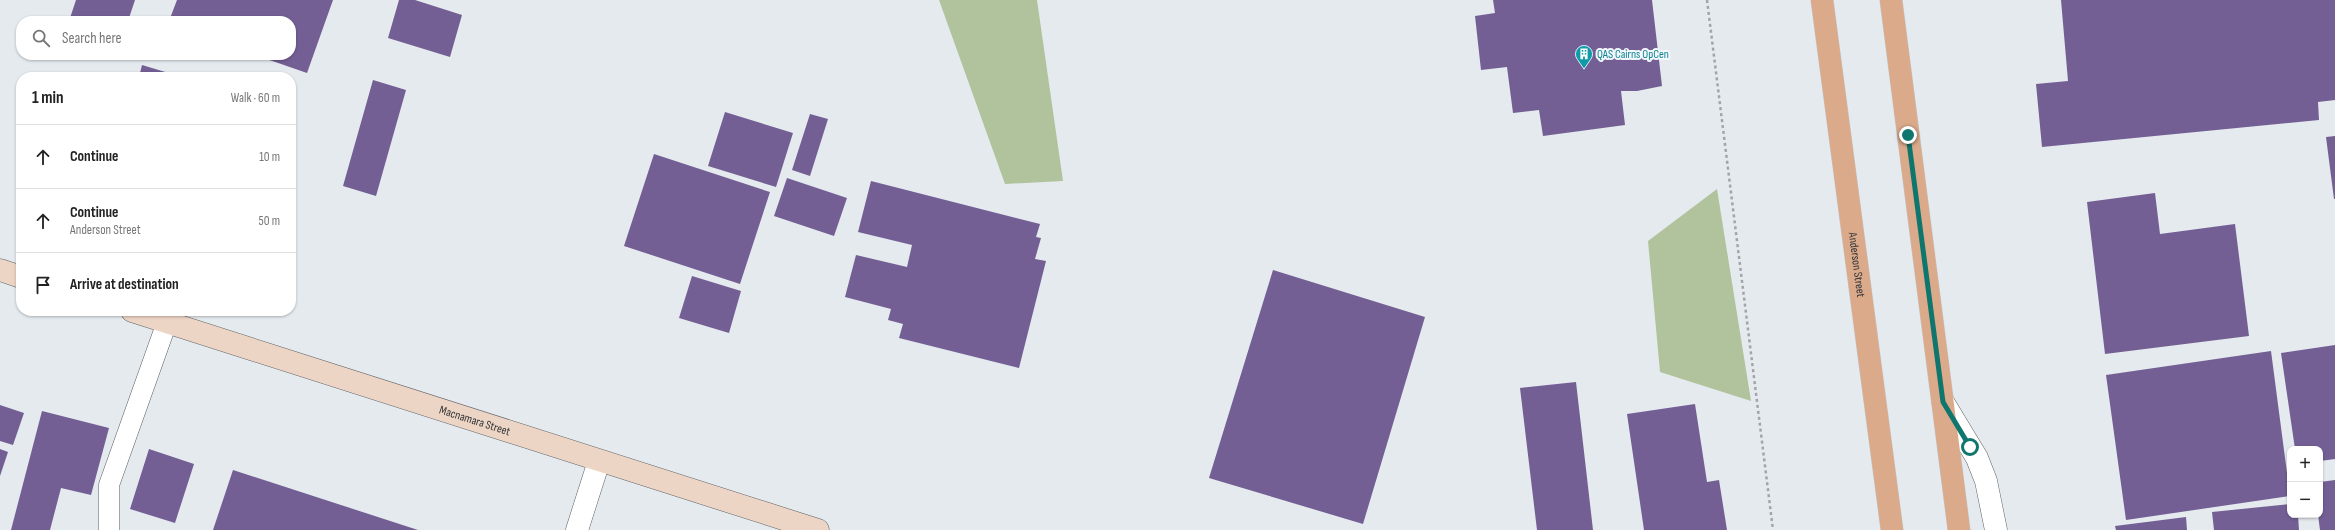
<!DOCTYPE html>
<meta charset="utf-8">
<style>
body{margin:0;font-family:"Sofia Sans Condensed",sans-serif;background:#f2f2f2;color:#222}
.controls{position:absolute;right:12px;bottom:12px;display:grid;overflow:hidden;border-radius:8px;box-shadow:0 1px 3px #0004}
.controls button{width:36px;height:36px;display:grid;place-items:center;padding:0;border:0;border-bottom:1px solid #e0e0e0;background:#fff;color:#222;font:20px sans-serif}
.stop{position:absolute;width:12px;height:12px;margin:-9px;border:3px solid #0f766e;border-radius:50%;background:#fff}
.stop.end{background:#0f766e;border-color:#fff;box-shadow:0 1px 4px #0008}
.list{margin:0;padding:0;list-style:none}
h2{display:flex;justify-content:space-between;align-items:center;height:52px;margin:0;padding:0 16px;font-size:17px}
h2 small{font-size:13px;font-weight:400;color:#767676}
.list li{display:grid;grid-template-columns:26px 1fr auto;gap:12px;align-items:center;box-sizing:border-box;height:64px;padding:0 16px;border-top:1px solid #e0e0e0}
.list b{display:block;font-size:15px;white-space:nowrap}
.list p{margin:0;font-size:13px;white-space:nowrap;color:#767676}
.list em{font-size:13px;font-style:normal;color:#767676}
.icon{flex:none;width:22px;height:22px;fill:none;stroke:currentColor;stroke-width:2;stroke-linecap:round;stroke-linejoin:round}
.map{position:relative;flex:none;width:2335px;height:530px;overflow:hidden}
.search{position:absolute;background:#fff;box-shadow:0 1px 3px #0004;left:16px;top:16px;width:280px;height:44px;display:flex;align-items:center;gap:10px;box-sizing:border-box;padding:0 14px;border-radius:16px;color:#767676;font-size:15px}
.panel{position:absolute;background:#fff;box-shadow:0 1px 3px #0004;left:16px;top:72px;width:280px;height:244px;border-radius:16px}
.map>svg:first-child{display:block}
</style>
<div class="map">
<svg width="2335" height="530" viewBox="0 0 2335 530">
<rect width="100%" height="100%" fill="#e5eaef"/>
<path fill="#b1c39c" d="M939 0H1037L1063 181 1005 184Z
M1717 189 1751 401 1660 372 1648 241Z"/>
<path fill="#735f94" d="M76 0H135L128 21H69Z
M177 0H333L307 73 255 55H291V21H169Z
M399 0H415L462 15 450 57 388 38Z
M1493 0H1652L1662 86 1637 91H1621L1625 125 1543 136 1539 110 1513 113 1507 67 1481 70 1475 16 1495 13Z
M2061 0H2335V100L2318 102 2319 120 2042 147 2036 84 2068 81Z
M142 65 182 77H139Z
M373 80 406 90 376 196 343 186Z
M725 112 793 133 776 187 708 166Z
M810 114 828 119 810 176 792 170Z
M2335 136V199H2334L2326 137Z
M654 154 770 192 740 284 624 246Z
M787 178 847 198 834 236 774 216Z
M871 181 1040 224 1036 237 1041 238 1035 259 1046 261 1019 368 899 338 903 324 888 320 891 309 845 297 856 255 907 267 912 245 858 232Z
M2155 193 2160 234 2235 224 2249 336 2105 354 2087 202Z
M1273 270 1425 317 1363 524 1209 478Z
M692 276 741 291 729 333 679 318Z
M2335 345V459L2320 461V449H2295L2281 353Z
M2271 351 2290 496 2126 520 2106 375Z
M1576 382 1593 530H1537L1520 388Z
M1695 404 1707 482 1719 480 1727 530H1644L1627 414Z
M0 405 24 413 13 445 0 441Z
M42 411 109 428 91 495 61 488 50 530H11Z
M0 449 8 452 0 476Z
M149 449 194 464 175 523 130 509Z
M233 470 418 530H213Z
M2335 480V530H2320L2318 515H2320V482Z
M2290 504V515H2298L2299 530H2214L2212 512Z
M2186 517 2187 530H2116L2115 526Z"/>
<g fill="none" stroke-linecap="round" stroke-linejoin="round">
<defs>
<path id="lane" d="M109 530V485L167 322"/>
<path id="street" d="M1943 402 1977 458 1986 481 1996 530
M577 530 599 461"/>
<g id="secondary">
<path d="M0 270 21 277"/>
<path id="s1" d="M132 311 818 530"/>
</g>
<g id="primary">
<path id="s2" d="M1822 0 1892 530"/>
<path d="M1891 0 1959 530"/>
</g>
</defs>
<use href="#lane" stroke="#5e6266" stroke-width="21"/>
<use href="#street" stroke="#5e6266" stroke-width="23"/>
<use href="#secondary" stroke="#5e6266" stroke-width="23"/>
<use href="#primary" stroke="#c6c6c7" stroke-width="23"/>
<path stroke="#a1a5a9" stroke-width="2.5" stroke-dasharray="3 3" stroke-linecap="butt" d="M1707 0 1773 530"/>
<use href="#lane" stroke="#fff" stroke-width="20"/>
<use href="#street" stroke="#fff" stroke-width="22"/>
<use href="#secondary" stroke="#edd5c5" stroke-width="22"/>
<use href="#primary" stroke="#dbaa8b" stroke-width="22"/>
</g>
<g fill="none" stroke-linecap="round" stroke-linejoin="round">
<path stroke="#0f766e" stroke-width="5" d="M1908 135 1943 402 1970 447"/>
</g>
<defs>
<symbol id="building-pin" viewBox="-11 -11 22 30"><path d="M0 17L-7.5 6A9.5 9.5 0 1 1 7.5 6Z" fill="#0f9aa8" stroke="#f3f8fc"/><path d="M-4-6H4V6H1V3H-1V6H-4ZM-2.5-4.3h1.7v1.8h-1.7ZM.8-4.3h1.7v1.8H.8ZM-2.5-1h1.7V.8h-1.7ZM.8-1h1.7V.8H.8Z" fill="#fff"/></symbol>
</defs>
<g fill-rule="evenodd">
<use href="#building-pin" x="1574" y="44" width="20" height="27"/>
</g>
<g text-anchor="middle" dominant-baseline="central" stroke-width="4" stroke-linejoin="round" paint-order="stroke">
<g font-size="12" fill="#0d838f" stroke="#f3f8fc" text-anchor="start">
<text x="1597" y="54">QAS Cairns OpCen</text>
</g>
<g font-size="12" fill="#333537" stroke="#f3f8fc">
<text stroke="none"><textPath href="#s2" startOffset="267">Anderson Street</textPath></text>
<text stroke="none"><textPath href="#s1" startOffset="360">Macnamara Street</textPath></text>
</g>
</g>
</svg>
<div class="controls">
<button>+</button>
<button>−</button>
</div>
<div class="stop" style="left:1970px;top:447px"></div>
<div class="stop end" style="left:1908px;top:135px"></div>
<div class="search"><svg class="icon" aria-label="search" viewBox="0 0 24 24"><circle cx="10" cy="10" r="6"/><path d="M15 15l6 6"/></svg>Search here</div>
<section class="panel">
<h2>1 min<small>Walk · 60 m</small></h2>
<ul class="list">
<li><svg class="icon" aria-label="ahead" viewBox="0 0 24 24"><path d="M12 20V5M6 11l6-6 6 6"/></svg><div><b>Continue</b></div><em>10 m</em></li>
<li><svg class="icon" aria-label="ahead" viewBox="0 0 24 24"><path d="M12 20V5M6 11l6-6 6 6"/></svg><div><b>Continue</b><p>Anderson Street</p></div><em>50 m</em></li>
<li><svg class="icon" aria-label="arrive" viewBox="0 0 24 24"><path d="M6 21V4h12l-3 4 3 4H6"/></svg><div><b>Arrive at destination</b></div></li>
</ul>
</section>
</div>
